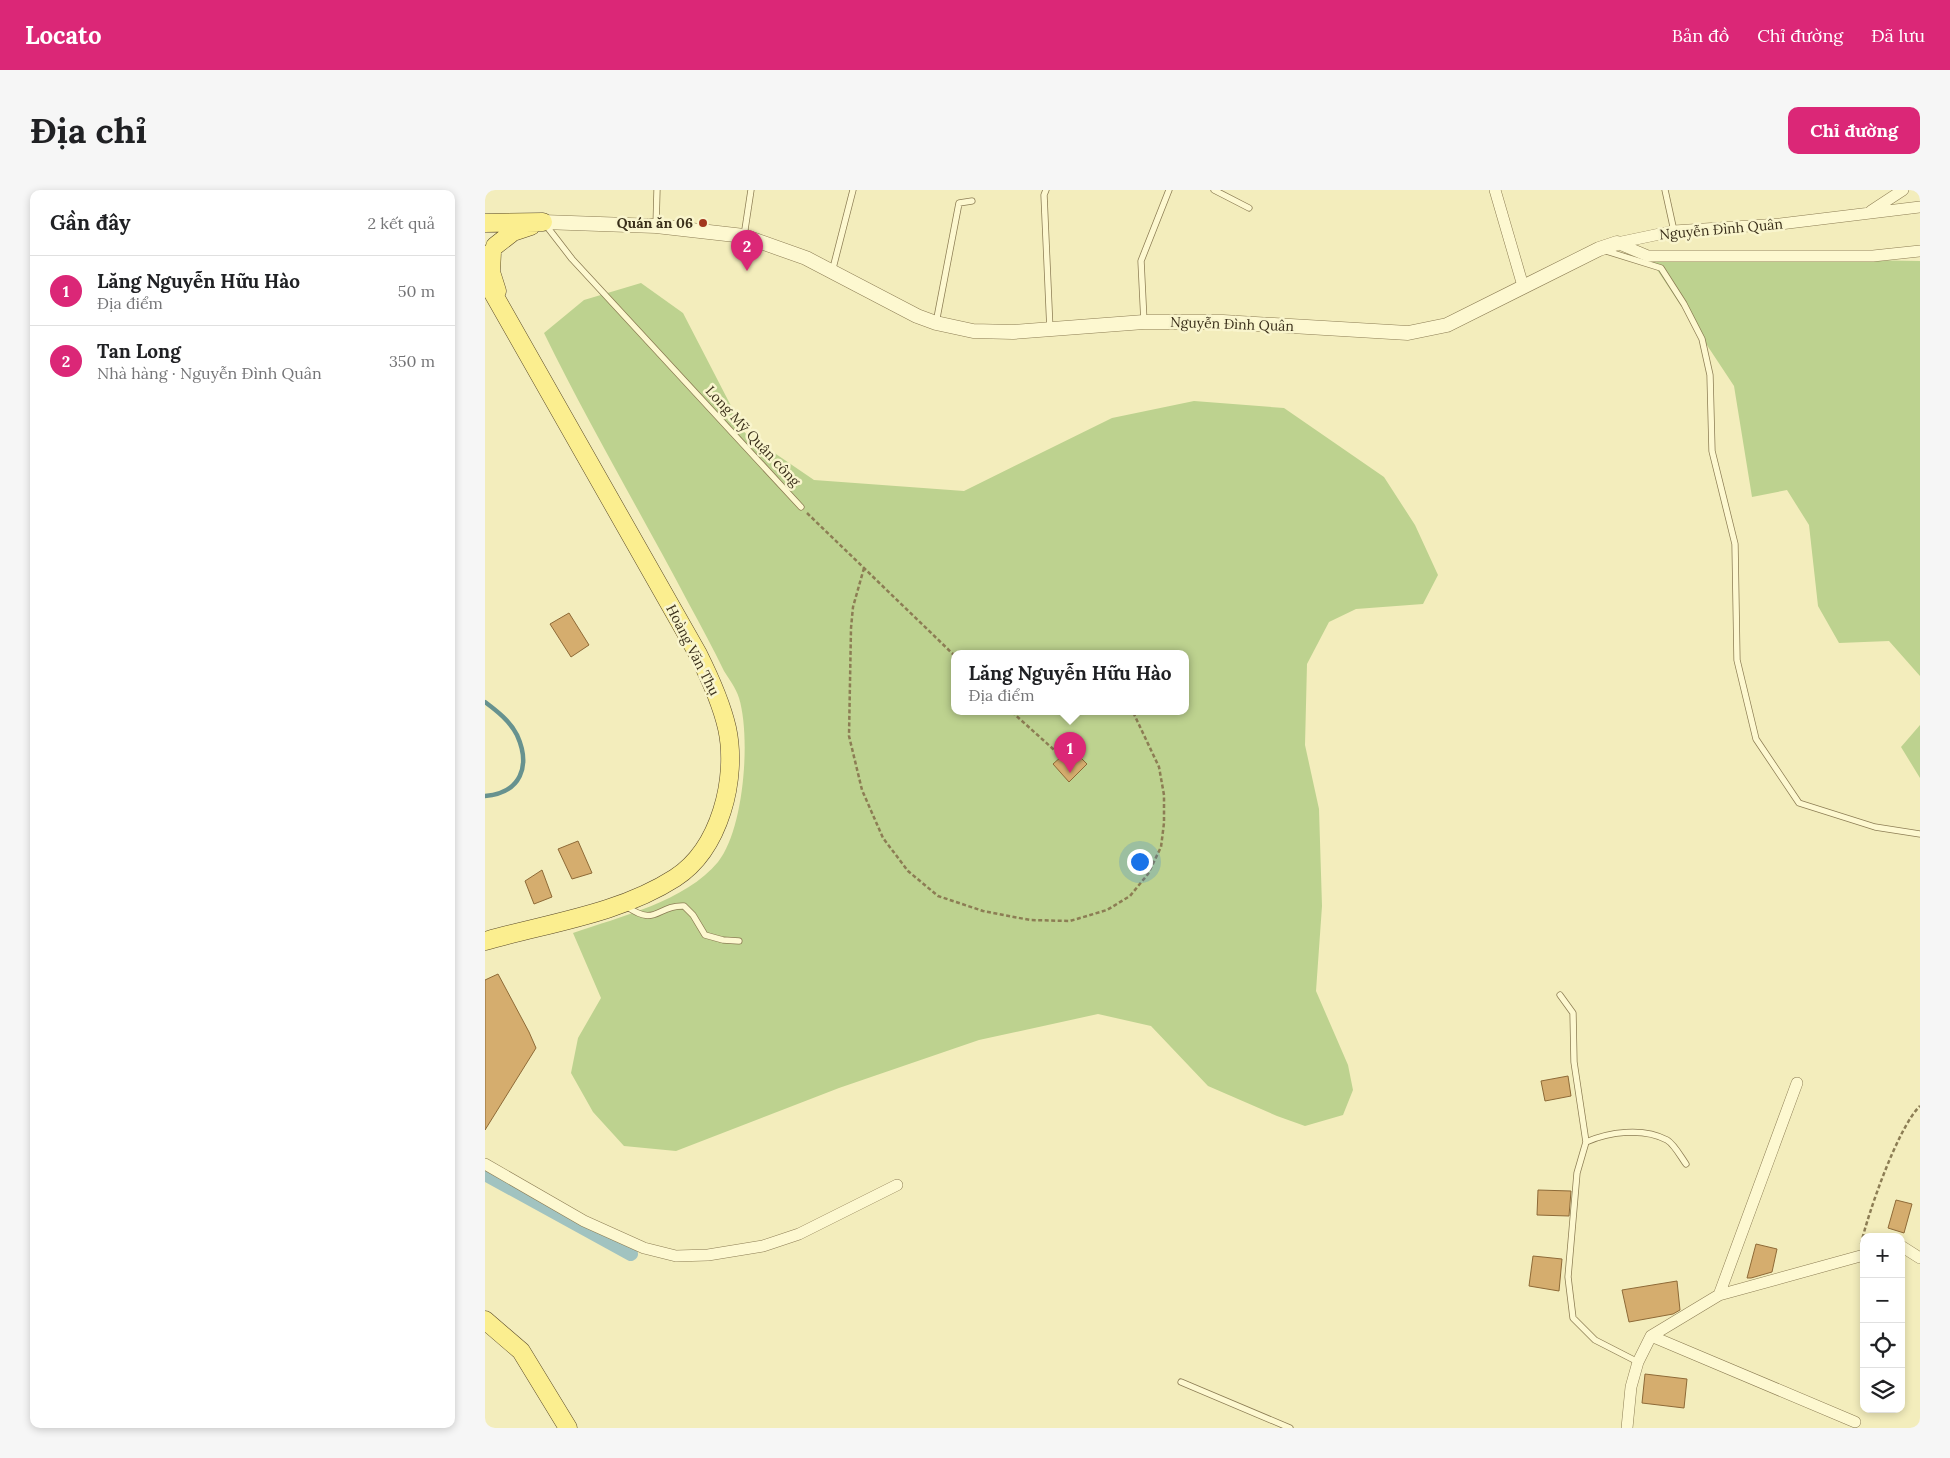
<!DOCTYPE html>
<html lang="vi">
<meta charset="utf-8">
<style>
body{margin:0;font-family:Lora,serif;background:#f6f6f6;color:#202124}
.controls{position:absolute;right:15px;bottom:15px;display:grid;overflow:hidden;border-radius:10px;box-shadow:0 2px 8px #0003}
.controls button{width:45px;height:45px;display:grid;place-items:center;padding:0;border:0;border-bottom:1px solid #e0e0e0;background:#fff;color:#202124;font:25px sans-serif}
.you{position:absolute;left:654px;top:671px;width:18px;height:18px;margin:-12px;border:4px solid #fff;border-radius:50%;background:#1a73e8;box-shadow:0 0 0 8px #1a73e833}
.badge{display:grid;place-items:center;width:32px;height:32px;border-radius:50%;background:#db2777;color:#fff;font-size:16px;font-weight:700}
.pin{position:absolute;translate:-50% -41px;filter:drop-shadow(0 1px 2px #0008)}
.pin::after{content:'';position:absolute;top:26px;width:18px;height:15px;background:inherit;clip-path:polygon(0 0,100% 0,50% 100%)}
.popup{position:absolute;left:466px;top:460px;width:238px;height:65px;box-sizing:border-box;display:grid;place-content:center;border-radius:10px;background:#fff;filter:drop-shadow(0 1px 4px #0005);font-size:16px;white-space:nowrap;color:#757577}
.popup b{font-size:19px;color:#202124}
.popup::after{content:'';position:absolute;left:50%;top:100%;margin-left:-10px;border:10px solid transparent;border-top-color:#fff}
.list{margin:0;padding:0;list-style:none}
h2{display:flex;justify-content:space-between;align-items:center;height:65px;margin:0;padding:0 20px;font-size:21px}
h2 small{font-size:16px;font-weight:400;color:#757577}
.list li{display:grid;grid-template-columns:32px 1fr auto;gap:15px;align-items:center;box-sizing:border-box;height:70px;padding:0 20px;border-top:1px solid #e0e0e0}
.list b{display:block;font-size:19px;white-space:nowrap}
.list p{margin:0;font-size:16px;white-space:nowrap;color:#757577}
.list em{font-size:16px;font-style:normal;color:#757577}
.icon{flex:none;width:28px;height:28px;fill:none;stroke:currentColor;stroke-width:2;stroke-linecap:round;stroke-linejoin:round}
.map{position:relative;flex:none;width:1435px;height:1238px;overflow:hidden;border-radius:10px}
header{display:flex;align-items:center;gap:30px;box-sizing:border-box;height:70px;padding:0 25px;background:#db2777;color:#fff}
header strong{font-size:24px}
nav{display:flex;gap:28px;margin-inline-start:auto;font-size:18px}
.intro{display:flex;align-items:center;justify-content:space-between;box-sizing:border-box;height:120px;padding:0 30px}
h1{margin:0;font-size:35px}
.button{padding:12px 22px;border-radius:10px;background:#db2777;color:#fff;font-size:18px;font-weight:700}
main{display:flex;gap:30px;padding:0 30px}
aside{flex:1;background:#fff;border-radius:10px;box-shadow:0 2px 8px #0003}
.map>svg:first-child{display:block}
</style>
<header>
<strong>Locato</strong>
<nav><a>Bản đồ</a><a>Chỉ đường</a><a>Đã lưu</a></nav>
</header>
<div class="intro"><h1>Địa chỉ</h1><a class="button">Chỉ đường</a></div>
<main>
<aside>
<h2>Gần đây<small>2 kết quả</small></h2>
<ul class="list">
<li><span class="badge">1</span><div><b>Lăng Nguyễn Hữu Hào</b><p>Địa điểm</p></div><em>50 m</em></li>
<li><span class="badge">2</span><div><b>Tan Long</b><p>Nhà hàng · Nguyễn Đình Quân</p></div><em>350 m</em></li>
</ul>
</aside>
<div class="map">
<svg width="1435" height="1238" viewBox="0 0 1435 1238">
<rect width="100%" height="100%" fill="#f3edbc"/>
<path fill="#bdd28f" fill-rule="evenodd" d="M1163 66 1435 71V486L1404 451 1354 453 1333 416 1324 335 1302 300 1267 307 1249 196Z
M156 93 198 123 260 243 329 290 479 301 627 228 709 211 799 218 899 287 930 335 953 385 938 414 871 419 844 432 822 474 820 555 834 619 837 716 831 801 863 875 868 900 858 925 820 936 792 926 723 896 666 836 613 824 494 850 354 898 191 961 139 956 108 922 86 883 93 848 116 808 88 743C134 727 201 711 233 672 259 640 266 547 254 508 251 498 244 489 239 481 228 458 216 436 204 414 156 323 104 235 59 143L99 110ZM470 464H700V522H470Z
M1435 535V588L1416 557Z"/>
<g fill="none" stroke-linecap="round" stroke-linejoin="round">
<path stroke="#67928f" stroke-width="4.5" d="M0 512C12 521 25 531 32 545 46 576 36 603 0 606"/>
<path stroke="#a1c3c0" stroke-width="14" d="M0 984 146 1064"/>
</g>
<path fill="#d5ad6e" stroke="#8e6a37" d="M84 423 104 455 86 467 65 434Z
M586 558 602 574 584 592 568 574Z
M93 651 107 683 87 689 73 659Z
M57 680 67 707 49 714 40 691Z
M13 784 44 842 51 858 0 940V790Z
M1083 886 1086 906 1060 911 1056 891Z
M1053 1000 1086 1001 1084 1026 1052 1025Z
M1411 1010 1427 1014 1419 1043 1403 1038Z
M1271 1054 1292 1059 1287 1082 1266 1088H1262Z
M1048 1066 1077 1069 1074 1101 1044 1096Z
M1192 1091 1195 1120 1188 1124 1144 1132 1137 1100Z
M1160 1184 1202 1189 1199 1218 1157 1213Z"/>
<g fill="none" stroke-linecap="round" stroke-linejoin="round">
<defs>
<path id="service" d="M561 0 559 5 565 140
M729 0 764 18
M1180 0 1189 41
M60 34 87 69 316 317
M171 36 172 0
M259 46 266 0
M1118 60 1176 78 1199 114 1217 149 1225 185 1227 261 1250 354 1252 470 1271 549 1314 613 1390 637 1435 644
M347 82 368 0
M659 132 656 71 684 0
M451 133 474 13 487 11
M141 716C172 738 171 715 199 716L208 725 220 745 238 750 254 751
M1075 805 1088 823 1089 872 1101 952 1092 983 1083 1087 1088 1128 1110 1150 1153 1172
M1101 952C1124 942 1158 937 1182 950 1189 954 1196 967 1201 974
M696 1192 805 1238"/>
<path id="minor" d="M1010 0 1038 96
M1386 21 1418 0
M1132 53 1163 66H1388L1435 61
M1132 53 1189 41 1295 34 1435 17
M0 974 99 1031 159 1058 191 1066 223 1065 278 1056 314 1044 412 995
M1416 1056 1435 1068
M1234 1105 1312 893
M1166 1146 1370 1232
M1142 1238 1146 1197 1153 1172 1166 1146 1234 1105 1379 1065"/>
<path id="tertiary" d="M58 32 171 36 259 46 321 68 432 126 451 133 488 141 528 142 659 132H738L923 143 962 135 1114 59 1132 53"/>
<path id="primary" d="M0 33 58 32
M10 56 28 42 46 36
M7 62 6 82 12 101
M0 89 213 464C225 488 236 512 242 538 253 588 235 659 190 688 134 724 63 733 0 751
M0 1130 36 1161 83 1238"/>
</defs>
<use href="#service" stroke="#8c7d54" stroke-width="7"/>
<use href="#minor" stroke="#8c7d54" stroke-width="12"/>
<use href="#tertiary" stroke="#8c7d54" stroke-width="15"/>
<use href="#primary" stroke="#594929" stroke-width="19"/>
<path stroke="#8c7d54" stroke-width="2.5" stroke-dasharray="4 2.5" stroke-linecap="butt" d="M322 323 470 466
M379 378 368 417 366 438 364 546 377 600 398 648 423 681 453 706 498 721 545 730 585 731 622 720 645 706 663 684 676 657 679 633V605L674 577 648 522
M527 522 577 567
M1376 1054C1383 1023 1413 937 1435 916"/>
<use href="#service" stroke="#fdf8d0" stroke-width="5.5"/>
<use href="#minor" stroke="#fdf8d0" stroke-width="11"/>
<use href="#tertiary" stroke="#fdf8d0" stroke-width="14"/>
<use href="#primary" stroke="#fbee8f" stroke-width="18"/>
</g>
<circle fill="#a2361d" stroke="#f9f5cd" stroke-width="2" cx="218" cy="33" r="5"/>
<g text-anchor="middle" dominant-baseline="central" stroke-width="5" stroke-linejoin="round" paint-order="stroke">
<g font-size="14" font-weight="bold" fill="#3a2f1a" stroke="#f9f5cd" text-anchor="end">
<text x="208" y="33">Quán ăn 06</text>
</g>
<g font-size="14" fill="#3a2f1a" stroke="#f9f5cd">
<text transform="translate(1236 39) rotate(-5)">Nguyễn Đình Quân</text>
<text transform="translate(747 134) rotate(2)">Nguyễn Đình Quân</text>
<text transform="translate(268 246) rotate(47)">Long Mỹ Quận công</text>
<text transform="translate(208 460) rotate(63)">Hoàng Văn Thụ</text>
</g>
</g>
</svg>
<div class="controls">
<button>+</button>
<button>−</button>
<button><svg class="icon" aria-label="locate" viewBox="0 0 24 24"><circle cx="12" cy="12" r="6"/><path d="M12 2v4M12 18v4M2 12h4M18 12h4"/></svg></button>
<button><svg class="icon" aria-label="layers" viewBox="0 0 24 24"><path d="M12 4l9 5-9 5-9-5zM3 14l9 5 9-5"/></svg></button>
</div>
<div class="you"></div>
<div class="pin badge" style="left:585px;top:583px">1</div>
<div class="popup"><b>Lăng Nguyễn Hữu Hào</b>Địa điểm</div>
<div class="pin badge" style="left:262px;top:81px">2</div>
</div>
</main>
